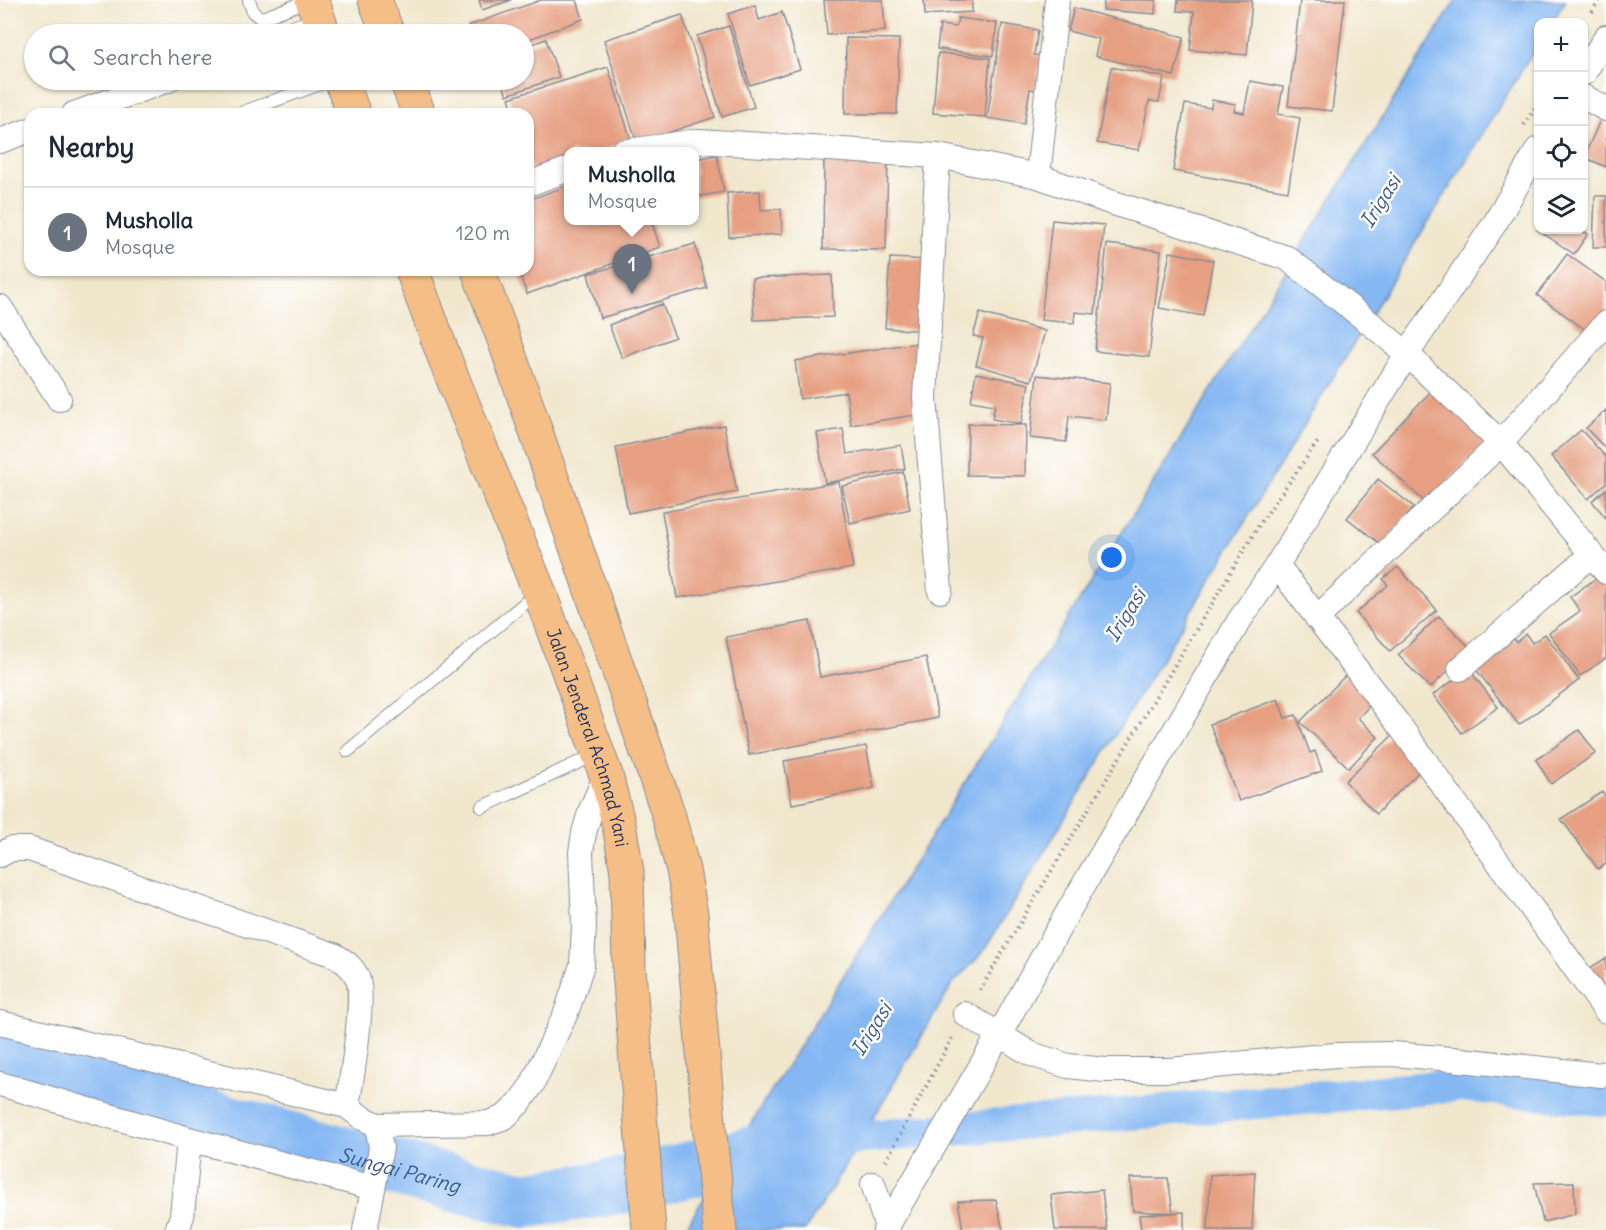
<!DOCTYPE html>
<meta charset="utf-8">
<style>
body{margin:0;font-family:Delius,sans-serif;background:#f6f6f7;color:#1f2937}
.controls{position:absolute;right:18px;top:18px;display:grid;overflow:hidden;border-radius:12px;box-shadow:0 2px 4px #0004}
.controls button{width:54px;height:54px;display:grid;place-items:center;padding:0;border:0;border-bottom:2px solid #e0e1e3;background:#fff;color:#1f2937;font:30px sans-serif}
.you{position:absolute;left:1112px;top:558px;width:21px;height:21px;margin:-15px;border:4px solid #fff;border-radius:50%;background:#1a73e8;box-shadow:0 0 0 9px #1a73e833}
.badge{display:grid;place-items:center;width:39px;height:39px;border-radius:50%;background:#b45309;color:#fff;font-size:20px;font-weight:700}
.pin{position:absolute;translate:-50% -50px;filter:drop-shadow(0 2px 3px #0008)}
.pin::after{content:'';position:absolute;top:32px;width:21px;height:18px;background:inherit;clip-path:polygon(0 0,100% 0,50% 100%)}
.popup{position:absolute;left:564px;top:147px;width:135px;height:78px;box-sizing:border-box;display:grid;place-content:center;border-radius:12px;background:#fff;filter:drop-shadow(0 2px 4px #0005);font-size:20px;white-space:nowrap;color:#747a83}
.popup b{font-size:22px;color:#1f2937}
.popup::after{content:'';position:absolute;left:50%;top:100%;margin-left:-12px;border:12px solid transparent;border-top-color:#fff}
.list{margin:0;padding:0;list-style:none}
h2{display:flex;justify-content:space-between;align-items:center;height:78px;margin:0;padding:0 24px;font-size:26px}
h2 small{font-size:20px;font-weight:400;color:#747a83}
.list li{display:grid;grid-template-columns:39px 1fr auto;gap:18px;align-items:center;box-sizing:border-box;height:90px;padding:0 24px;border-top:2px solid #e0e1e3}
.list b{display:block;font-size:22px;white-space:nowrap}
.list p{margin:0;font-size:20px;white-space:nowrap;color:#747a83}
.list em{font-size:20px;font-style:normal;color:#747a83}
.icon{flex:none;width:33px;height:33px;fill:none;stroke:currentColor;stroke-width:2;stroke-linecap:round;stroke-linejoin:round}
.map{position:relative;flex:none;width:1606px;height:1230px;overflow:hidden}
.search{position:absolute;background:#fff;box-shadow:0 2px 4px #0004;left:24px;top:24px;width:510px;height:66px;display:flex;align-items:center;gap:15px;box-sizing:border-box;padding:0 21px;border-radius:33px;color:#747a83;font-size:22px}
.panel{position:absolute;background:#fff;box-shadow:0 2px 4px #0004;left:24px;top:108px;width:510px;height:168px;border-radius:18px}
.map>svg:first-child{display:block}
</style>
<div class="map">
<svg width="1606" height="1230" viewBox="0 0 1606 1230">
<rect width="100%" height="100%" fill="#fff"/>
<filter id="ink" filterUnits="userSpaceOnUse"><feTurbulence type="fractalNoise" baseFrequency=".0167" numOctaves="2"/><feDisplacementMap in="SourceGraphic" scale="12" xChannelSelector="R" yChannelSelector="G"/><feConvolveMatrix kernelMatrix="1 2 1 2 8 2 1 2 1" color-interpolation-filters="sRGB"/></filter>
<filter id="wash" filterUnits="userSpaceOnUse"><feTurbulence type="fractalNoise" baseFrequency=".008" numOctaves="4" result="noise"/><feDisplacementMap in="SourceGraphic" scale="24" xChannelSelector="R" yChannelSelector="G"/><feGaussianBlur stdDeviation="1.35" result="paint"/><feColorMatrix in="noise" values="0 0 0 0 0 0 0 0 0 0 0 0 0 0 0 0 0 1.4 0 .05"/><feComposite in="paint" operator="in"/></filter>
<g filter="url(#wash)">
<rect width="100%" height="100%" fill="#f1e7cd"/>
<path fill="#85b8f3" stroke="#5074a8" stroke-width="1.5" d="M1456 0H1566L1552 22H1538V44L1396 274 982 954 953 983 832 1188 805 1230H684Z"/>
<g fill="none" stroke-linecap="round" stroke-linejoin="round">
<path stroke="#85b8f3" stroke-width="33" d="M819 1141 1458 1085 1606 1100"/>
<path stroke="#85b8f3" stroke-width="56" id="s1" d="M0 1061 454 1184 525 1200 616 1187 771 1150"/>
</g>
<g id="blocks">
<path fill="#e69f81" d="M479 0H511L482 10Z
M541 0H577L583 19 524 41V34H471L468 26Z
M824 0H883L885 31 827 35Z
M924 0H972V12L925 15Z
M1104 0H1156L1155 14 1103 10Z
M1178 0H1252L1247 55 1190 50 1194 12 1177 11Z
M1300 0H1345L1332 111 1288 106Z
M755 5 759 20 782 12 800 69 750 85 728 14Z
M1074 8 1184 37 1174 76 1095 56 1099 39 1068 31Z
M682 15 715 117 637 143 604 40Z
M958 18 997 23 993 56 937 49 940 25 956 27Z
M1002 24 1038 30 1034 55 1041 56 1036 90 1030 89 1024 124 987 118Z
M729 26 754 107 722 117 697 36Z
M846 38 899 39 897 114H845Z
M546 39 559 77 507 95 501 80H524V47Z
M938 53 990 58 985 117 933 113Z
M608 67 631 140 596 152H569V160L533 172 528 157V114H514L509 98Z
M1111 67 1164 77 1159 102 1149 101 1139 150 1097 143Z
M1250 81 1283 87 1278 114 1300 118 1288 191 1173 171 1185 104 1211 108 1212 100 1236 104 1234 111 1244 113Z
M1601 118 1606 120V167L1584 157Z
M717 155 724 192 695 197V159Z
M824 157 888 158 886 250 823 249Z
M569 185V220H651L660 247 527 294 518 270H528V200Z
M760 191 761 210 781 209 782 234 729 237 727 193Z
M1595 196H1606V247H1593Z
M1052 220 1104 225 1095 314 1075 312 1074 323 1041 320Z
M1538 230H1581L1588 234 1574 254Z
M695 244 707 288 600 318 588 274Z
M1107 244 1161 251 1149 357 1095 351Z
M1170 252 1213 260 1203 316 1159 308Z
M1567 254 1606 282V319L1594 336 1537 295Z
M890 258 930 260 926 331 885 328Z
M832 275 833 317 754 320 752 278Z
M662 304 675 337 622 358 609 325Z
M980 313 1045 331 1031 381 976 365 983 338 973 336Z
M916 343 922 414 851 425 846 392 800 399 795 361Z
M976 373 1029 384 1021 424 992 419 995 405 971 401Z
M1037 375 1110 383 1106 420 1069 416 1066 442 1030 438Z
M1436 386 1490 437 1427 504 1372 453Z
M1606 410V449L1586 428Z
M968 424 1026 425 1025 476 967 475Z
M724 425 737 492 628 513 616 447Z
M843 429 847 454 901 445 905 469 825 483 817 433Z
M1581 430 1606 457V483L1588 499 1551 456Z
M903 472 910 509 850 523 842 486Z
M1378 479 1414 507 1383 546 1347 518Z
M839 482 853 568 677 598 662 512Z
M1606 489V518L1592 501Z
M1398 567 1437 610 1390 651 1356 613 1388 585 1383 579Z
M1602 574 1606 579V658L1580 676 1549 633 1580 611 1570 597Z
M1439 616 1471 649 1430 688 1398 655Z
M810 621 820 677 926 657 938 718 749 755 726 637Z
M1526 634 1532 643 1545 634 1579 680 1519 725 1471 663 1512 637 1516 642Z
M1469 669 1498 707 1462 733 1433 695Z
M1347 674 1375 700 1358 718 1378 737 1349 768 1300 722Z
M1278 699 1285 718 1296 715 1310 753 1315 751 1322 771 1239 801 1210 724Z
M1579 730 1596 753 1551 784 1536 760Z
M1393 735 1424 767 1376 814 1345 781Z
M866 746 874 788 792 804 784 761Z
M1602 792 1606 797V864L1598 869 1561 819Z
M1606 958V994L1585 971Z
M1255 1172 1252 1230H1208L1210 1175Z
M1130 1178H1168L1173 1213 1184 1212V1230H1141L1139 1215 1173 1213 1133 1211Z
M1574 1182 1575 1214 1543 1222 1534 1183Z
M1102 1190 1107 1230H1055L1051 1195Z
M996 1200 1003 1230H963L958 1201Z"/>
</g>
</g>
<g filter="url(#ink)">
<use href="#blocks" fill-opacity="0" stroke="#868b96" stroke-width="1.5"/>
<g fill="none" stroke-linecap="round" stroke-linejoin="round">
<defs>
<path id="lane" d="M249 0 253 12 259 17H265L310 0
M238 114 331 80
M348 751 538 592
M482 807 597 754"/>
<path id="street" d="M290 34 320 24
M1584 73 1606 37
M1584 97 1606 109
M74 114 168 80
M0 141 30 130
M622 152 698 141 938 156 1038 176 1107 201 1287 258 1375 327 1407 354 1501 443 1606 572
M938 156 925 398 940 591
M1038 176 1057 0
M528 184 569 169
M0 307 59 399
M1277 565 1402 729 1606 1011
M1317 618 1501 443 1606 323
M1460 669 1592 554
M0 855 11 849H29L334 955C344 961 352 966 357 977 366 994 351 1083 347 1106L361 1117 377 1125
M965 1014 1031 1054 1068 1066 1105 1070H1169L1336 1055 1392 1054 1452 1059 1601 1075 1606 1073
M0 1023 347 1106
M0 1084 189 1139 373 1188
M873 1184 888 1230
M177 1230 182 1216 189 1139
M365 1230 381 1148 377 1125 488 1123 505 1117 519 1103 532 1085 566 1013 582 965 584 926 581 852 584 833 590 812 606 775
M885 1230 999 1035 1069 910 1239 621 1277 565 1407 354 1495 223 1538 149"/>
<g id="highway">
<path d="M312 0 324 34"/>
<path d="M375 0 388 34"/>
<path d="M341 80 354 114"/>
<path d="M406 80 419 114"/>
<path id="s2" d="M412 270 446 362 539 591 606 775 620 830 627 872 629 970 649 1230"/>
<path d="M478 270 507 348 668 813 683 870 691 914 710 1135 720 1230"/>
</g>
</defs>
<use href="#lane" stroke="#868b96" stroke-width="14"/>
<use href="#street" stroke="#868b96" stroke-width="26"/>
<use href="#highway" stroke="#868b96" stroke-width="35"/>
<path stroke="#868b96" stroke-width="4" stroke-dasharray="1.5 4.5" stroke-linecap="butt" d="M1592 12 1599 0
M1524 125 1538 103
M980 990 1259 525 1319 440
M886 1161 952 1038"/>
<use href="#lane" stroke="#fff" stroke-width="12"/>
<use href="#street" stroke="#fff" stroke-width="24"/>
<use href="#highway" stroke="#f6be87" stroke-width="33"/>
</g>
</g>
<g text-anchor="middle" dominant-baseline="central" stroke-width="5" stroke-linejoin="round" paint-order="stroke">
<g font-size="18" fill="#1b2f5e" stroke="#fff">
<text stroke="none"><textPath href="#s2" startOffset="500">Jalan Jenderal Achmad Yani</textPath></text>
</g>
<g font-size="20" font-style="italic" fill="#3b588b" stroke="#fff">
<text transform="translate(1380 201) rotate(-58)">Irigasi</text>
<text transform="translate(1125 615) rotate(-58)">Irigasi</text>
<text transform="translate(871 1029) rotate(-58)">Irigasi</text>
<text stroke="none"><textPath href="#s1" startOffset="414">Sungai Paring</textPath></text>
</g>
</g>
</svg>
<div class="controls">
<button>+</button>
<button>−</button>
<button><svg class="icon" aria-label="locate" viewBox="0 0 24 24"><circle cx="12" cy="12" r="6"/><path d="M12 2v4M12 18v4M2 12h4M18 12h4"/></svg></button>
<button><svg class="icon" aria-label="layers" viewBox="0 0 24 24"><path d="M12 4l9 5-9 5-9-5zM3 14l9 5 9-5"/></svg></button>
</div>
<div class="you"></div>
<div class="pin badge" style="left:632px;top:294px;background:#6b7280">1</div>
<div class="popup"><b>Musholla</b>Mosque</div>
<div class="search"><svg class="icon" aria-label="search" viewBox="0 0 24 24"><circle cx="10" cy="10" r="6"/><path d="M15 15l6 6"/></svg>Search here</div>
<section class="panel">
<h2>Nearby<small></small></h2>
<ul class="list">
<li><span class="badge" style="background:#6b7280">1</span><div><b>Musholla</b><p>Mosque</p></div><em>120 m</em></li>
</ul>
</section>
</div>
